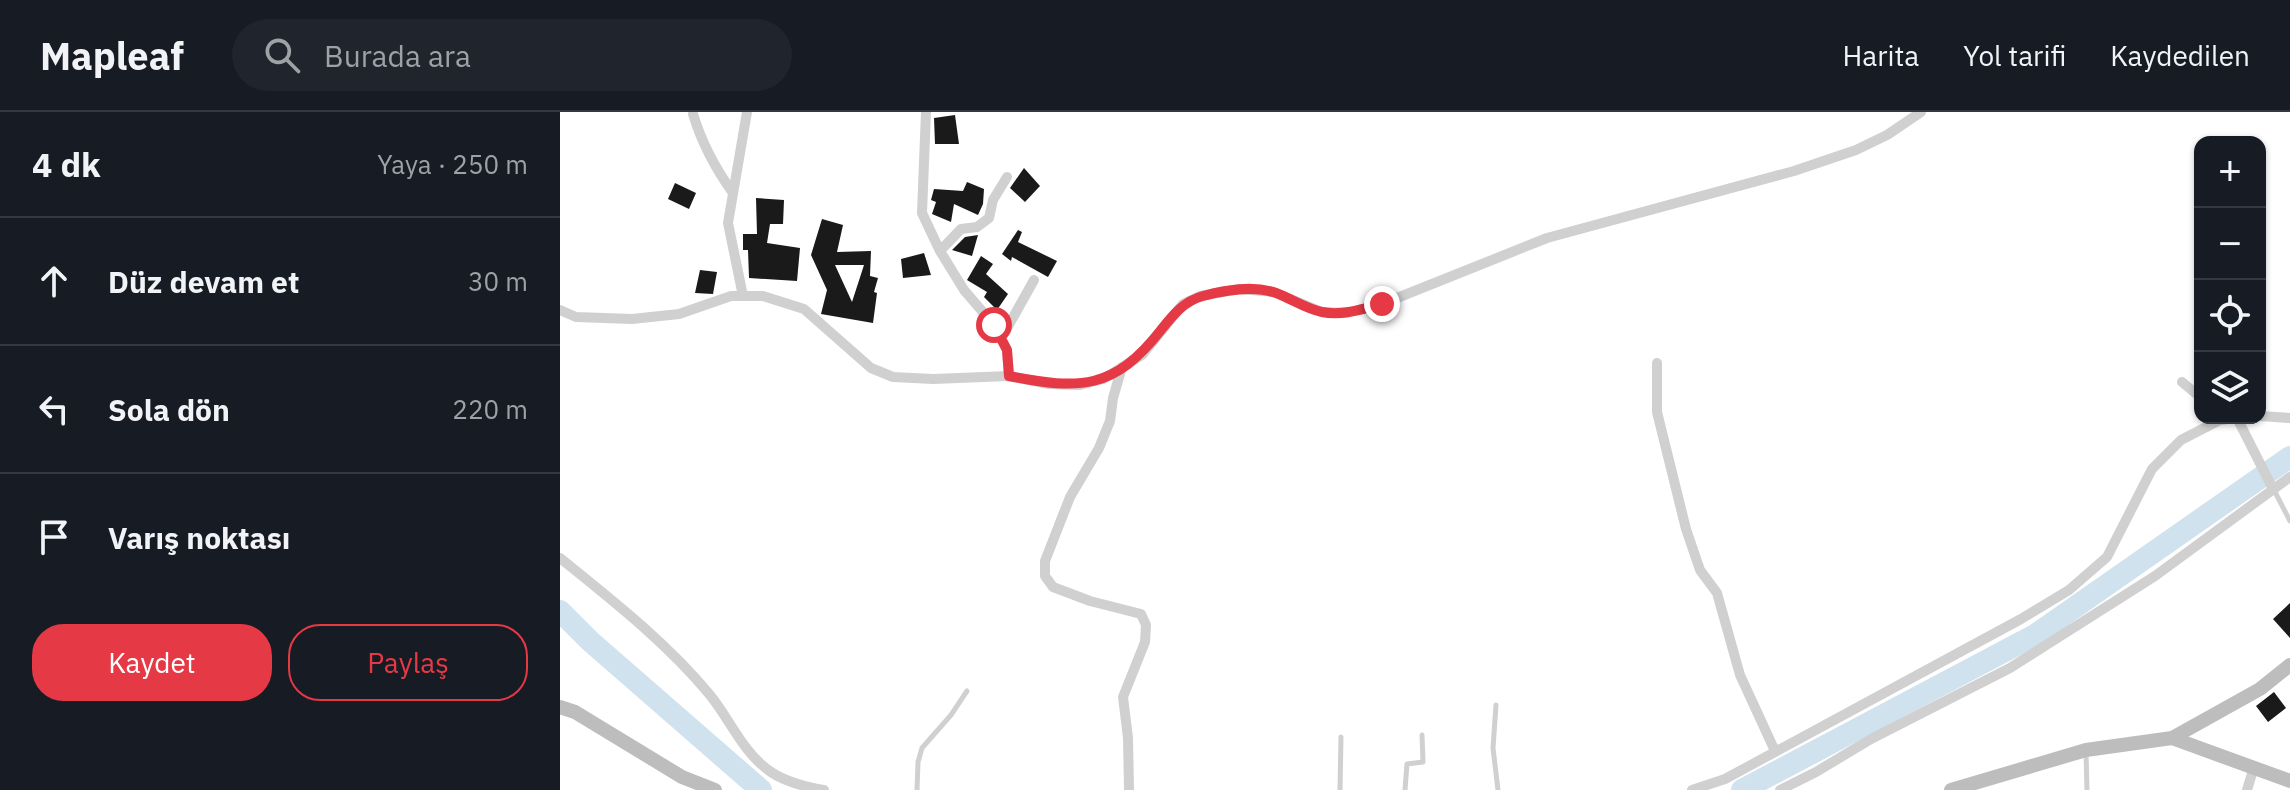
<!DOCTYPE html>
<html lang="tr">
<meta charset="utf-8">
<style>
body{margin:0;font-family:"IBM Plex Sans",sans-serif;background:#20242c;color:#f1f3f6}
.controls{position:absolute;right:24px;top:24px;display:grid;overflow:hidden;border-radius:16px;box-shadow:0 2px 6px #0004}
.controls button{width:72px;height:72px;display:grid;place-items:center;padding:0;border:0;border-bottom:2px solid #363941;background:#171b24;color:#f1f3f6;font:40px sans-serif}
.stop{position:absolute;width:24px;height:24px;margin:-18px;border:6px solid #e63946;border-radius:50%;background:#fff}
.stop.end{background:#e63946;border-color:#fff;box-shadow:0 2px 8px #0008}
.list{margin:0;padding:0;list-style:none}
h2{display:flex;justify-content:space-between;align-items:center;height:104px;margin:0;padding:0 32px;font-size:34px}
h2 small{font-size:26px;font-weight:400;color:#9ea1a6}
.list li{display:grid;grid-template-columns:52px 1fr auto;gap:24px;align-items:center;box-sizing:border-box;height:128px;padding:0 32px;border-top:2px solid #363941}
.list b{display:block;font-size:30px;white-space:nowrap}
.list em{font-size:26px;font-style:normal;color:#9ea1a6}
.actions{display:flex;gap:16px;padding:24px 32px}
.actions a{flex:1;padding:18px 0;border:2px solid #e63946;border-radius:32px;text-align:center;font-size:28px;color:#e63946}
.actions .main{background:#e63946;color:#fff}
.icon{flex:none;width:44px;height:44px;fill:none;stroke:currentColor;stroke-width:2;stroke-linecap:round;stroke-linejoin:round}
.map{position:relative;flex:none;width:1730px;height:678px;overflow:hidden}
header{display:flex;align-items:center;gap:48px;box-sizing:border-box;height:112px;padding:0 40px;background:#171b24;border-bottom:2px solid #363941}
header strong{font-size:38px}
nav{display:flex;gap:44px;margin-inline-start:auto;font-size:28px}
.search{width:560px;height:72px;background:#20242c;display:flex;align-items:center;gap:20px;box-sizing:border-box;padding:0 28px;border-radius:44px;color:#9ea1a6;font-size:30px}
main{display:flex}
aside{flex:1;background:#171b24}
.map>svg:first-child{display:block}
</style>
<header>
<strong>Mapleaf</strong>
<div class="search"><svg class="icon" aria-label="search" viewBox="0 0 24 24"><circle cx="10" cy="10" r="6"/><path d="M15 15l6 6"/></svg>Burada ara</div>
<nav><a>Harita</a><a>Yol tarifi</a><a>Kaydedilen</a></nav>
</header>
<main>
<aside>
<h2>4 dk<small>Yaya · 250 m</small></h2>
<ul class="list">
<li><svg class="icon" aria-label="ahead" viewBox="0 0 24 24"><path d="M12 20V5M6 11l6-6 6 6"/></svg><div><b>Düz devam et</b></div><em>30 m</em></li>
<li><svg class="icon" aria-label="left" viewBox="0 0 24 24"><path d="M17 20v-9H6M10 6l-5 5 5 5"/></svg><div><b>Sola dön</b></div><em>220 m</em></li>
<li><svg class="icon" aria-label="arrive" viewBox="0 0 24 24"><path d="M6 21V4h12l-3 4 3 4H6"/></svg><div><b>Varış noktası</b></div></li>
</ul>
<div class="actions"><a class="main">Kaydet</a><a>Paylaş</a></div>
</aside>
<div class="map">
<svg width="1730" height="678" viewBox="0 0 1730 678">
<rect width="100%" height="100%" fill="#fff"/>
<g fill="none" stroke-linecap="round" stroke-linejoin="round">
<path stroke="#cfe2ee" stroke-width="22" d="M0 499 30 529 201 678
M1182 678 1475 523 1730 345"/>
</g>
<path fill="#1a1a1a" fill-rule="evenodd" d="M395 3 399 32H375L374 6Z
M464 56 480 74 465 90 450 76Z
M407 70 424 77 423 92 418 103 394 92 391 110 372 102 376 90 371 88 374 77 403 79Z
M115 71 136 81 129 97 108 87Z
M196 86 224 88 223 112H210L207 131 240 136 237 169 189 166 188 138H183V122H197Z
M262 107 283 113 277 140 311 139 310 164 318 166 314 180 317 181 313 211 261 202 267 178 251 143ZM275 153H304L292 190Z
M458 118 462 120 458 130 497 149 488 165 452 145 451 149 442 142Z
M418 123 412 144 392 138 405 125Z
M364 141 371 163 343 166 341 147Z
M421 144 433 152 426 162 448 182 437 198 424 185 427 180 407 168Z
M140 158 157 160 153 182 135 181Z
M1730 491V526L1713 507Z
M1714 580 1726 596 1708 610 1696 594Z"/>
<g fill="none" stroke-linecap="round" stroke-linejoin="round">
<path stroke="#d0d0d0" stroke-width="5" d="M1714 378 1730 409
M936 593 933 636 938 678
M1526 639 1527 678
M357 678 358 650 362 636 391 603 407 579
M780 678 781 625
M845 678 847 652 863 650 862 623"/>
<path stroke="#d0d0d0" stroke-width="10" d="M366 0 362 101 380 139 404 178 434 213 447 238 449 264
M133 2C142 32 155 56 173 81
M380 139 401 117 417 115 429 106 433 88 447 65
M183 184 168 111 187 0
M0 198 16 205 72 207 119 202 171 184H203L244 197 311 256 333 265 373 267 449 264 489 272 520 273 543 267 582 243 623 192 640 184 679 177 714 180 762 200 786 201 822 192 987 126 1234 59 1296 38 1327 23 1361 0
M441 227 474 168
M1097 251V300L1126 417 1140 458 1157 481 1180 563 1215 639
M562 255 553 286 550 309 539 336 510 385 485 449V464L493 475 530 489 581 502 586 513 585 530 563 585 568 626 569 678
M1622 270 1640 285
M1700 304 1730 306
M1677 306 1713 377
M0 446C52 488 107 531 150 583 171 609 183 641 211 660 224 669 248 676 264 678
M1132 678 1165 667 1461 507 1509 478 1547 445 1592 357 1621 328 1660 308 1674 306
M1220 678 1256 660 1311 627 1450 556 1595 464 1730 365
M1687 678 1694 655"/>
<path stroke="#bdbdbd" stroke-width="14" d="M0 595 15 600 122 665 155 678
M1612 626 1730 669
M1391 678 1526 638 1612 626 1700 577 1730 553"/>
</g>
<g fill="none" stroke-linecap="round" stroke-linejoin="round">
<path stroke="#e63946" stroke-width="10" d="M434 213 447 238 449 264C520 278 554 278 601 218 613 203 624 189 643 184 666 178 693 173 716 181 732 187 746 197 762 200 782 204 803 197 822 192"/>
</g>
</svg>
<div class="controls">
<button>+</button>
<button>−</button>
<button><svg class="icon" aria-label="locate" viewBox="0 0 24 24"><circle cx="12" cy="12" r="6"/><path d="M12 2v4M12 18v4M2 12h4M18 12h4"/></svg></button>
<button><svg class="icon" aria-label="layers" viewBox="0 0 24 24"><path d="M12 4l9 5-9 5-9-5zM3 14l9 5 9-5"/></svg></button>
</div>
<div class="stop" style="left:434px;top:213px"></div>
<div class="stop end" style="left:822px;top:192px"></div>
</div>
</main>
